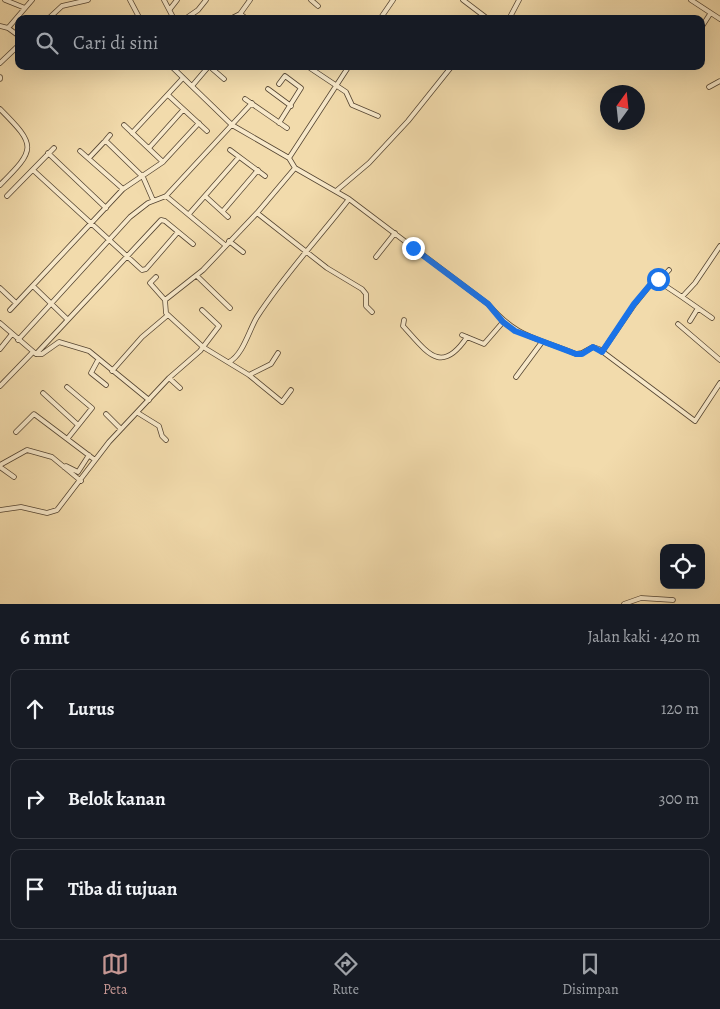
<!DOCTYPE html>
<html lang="id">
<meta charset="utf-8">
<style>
body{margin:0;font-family:Alegreya,serif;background:#242831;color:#f1f3f6}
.controls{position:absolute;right:15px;bottom:15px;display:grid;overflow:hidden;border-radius:10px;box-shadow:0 5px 20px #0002}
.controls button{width:45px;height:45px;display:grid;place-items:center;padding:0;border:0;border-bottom:1px solid #363941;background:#171b24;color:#f1f3f6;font:25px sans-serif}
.compass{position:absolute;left:600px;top:85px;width:45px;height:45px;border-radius:50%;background:#171b24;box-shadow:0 5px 20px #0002;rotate:15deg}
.stop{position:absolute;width:15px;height:15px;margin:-11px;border:4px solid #1a73e8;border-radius:50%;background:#fff}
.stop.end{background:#1a73e8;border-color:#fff;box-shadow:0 1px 5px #0008}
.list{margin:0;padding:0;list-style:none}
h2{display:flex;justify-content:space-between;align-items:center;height:65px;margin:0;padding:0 20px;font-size:21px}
h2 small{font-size:16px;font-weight:400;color:#9ea1a6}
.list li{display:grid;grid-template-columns:32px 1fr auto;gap:15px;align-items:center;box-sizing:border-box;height:80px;margin:0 10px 10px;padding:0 10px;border:1px solid #363941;border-radius:10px}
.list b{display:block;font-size:19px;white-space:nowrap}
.list em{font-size:16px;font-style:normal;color:#9ea1a6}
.icon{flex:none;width:28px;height:28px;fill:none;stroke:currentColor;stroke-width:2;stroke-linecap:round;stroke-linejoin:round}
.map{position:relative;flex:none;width:720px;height:604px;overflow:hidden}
.search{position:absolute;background:#171b24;box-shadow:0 5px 20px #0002;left:15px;right:15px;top:15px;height:55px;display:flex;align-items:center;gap:12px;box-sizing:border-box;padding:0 18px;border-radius:10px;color:#9ea1a6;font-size:19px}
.sheet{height:335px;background:#171b24}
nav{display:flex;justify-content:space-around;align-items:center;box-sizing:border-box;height:70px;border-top:1px solid #363941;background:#171b24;font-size:14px;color:#9ea1a6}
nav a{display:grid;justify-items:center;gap:2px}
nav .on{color:#c59692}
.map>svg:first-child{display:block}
</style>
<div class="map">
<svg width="720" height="604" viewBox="0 0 720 604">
<rect width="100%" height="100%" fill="#f2dbac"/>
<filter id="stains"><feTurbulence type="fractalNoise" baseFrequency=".004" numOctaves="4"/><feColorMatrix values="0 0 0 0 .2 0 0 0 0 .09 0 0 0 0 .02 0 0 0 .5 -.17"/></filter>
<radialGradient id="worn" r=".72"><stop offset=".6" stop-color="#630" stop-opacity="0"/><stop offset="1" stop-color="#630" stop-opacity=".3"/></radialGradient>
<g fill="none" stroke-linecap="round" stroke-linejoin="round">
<defs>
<path id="street" d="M5 0 25 8
M130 0 140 19
M164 0 174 19
M311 0 318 6
M463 0 488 19
M691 0 720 19
M170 9 177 0
M240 14 247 19
M48 19 62 6 88 0
M185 19 198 10 206 0
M230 19 240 14 250 0
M310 19 311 18
M380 19 393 0
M509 19 519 0
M0 26 8 28 19 36
M8 28 32 0
M701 28 710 14
M0 63 19 45
M171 66 232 125 289 158 295 168 349 199 488 304C518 339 536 337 576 354L582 353 593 347 599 349 695 421 720 383
M307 66 346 92 352 105 378 116
M683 67V66
M0 77V79
M192 86 209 66 224 79
M709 87 720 81
M268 89 291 106
M168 95 207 131
M245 99 287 128
M0 109C37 146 36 149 0 185
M279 123 301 88 285 76 279 84
M132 133 183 78
M105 141 110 135
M149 148 183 110
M230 150 265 176
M80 151 123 189
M48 153 106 208
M89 158 104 142H107L143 177 153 200
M289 158 349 66
M163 162 199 123
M33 170 142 270 146 269 178 232
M336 191 369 163 408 121 452 66
M7 196 54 148
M166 196 225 245
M205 196 228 217
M223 211 258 170
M257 213 327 268 362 289 366 294V306L372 312
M189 214 239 157
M229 241 243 252
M376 257 395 233
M197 276 230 308
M156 277 150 283 165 300
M660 280 669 270
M33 286 67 319
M0 288 16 303
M682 297 712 318
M10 310 123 189 163 162 124 125
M202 310 219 326 203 347 249 375 282 402 291 390
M404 320 403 326C427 352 441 376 467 337
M690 321 698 308
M0 323 36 354
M678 324 720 360
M462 335 484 344 503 322
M18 340 130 217 148 203 166 196 252 103
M0 349 12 334
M602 352 634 305 655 279 682 297 695 283 720 246
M36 354 161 220 165 221 193 244
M36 354H42L59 342 89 351 149 400
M98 360 91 373 106 385
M229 362C243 355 249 330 257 317 284 275 318 239 349 199
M112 371 142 337 168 315
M249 375 271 364 278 353
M516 377 542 342
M169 378 180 388
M0 386 33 352
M67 387 92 408 68 438
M43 393 78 425
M138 413 159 426 162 436 166 440
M106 414 121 429
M16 432 34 414 95 460
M0 465 27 450 52 457 81 481
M0 467 14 477
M64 467 66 466 78 472 89 455
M0 510 21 507 47 513 57 510 109 442 169 378 200 351 203 347 166 313 165 300 203 270 257 213 295 168
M624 604 641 598 673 600"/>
</defs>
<use href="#street" stroke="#554532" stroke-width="5.5"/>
<use href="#street" stroke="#f7e8c9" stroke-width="4"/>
</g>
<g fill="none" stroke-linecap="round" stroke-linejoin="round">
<path stroke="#1a73e8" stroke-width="6" d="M413 248 488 304 503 322 515 331 576 354H582L593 347 602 352 634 304 655 279H658"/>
</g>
<rect width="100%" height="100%" filter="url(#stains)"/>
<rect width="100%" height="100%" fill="url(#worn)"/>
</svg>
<div class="controls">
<button><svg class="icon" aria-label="locate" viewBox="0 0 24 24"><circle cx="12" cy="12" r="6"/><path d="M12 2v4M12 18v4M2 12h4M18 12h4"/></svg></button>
</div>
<svg class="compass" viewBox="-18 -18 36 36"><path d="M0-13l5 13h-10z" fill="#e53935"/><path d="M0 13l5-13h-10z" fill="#9ea1a6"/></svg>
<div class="stop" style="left:658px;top:279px"></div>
<div class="stop end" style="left:413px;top:248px"></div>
<div class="search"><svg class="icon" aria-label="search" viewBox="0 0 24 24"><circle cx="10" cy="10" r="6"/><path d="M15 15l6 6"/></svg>Cari di sini</div>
</div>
<section class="sheet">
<h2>6 mnt<small>Jalan kaki · 420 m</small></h2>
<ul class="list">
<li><svg class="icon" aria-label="ahead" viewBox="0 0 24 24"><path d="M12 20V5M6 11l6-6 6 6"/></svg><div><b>Lurus</b></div><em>120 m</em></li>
<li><svg class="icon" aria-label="right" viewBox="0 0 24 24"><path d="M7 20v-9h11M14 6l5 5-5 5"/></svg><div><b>Belok kanan</b></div><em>300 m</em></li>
<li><svg class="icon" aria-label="arrive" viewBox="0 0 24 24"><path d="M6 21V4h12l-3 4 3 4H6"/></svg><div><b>Tiba di tujuan</b></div></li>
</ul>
</section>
<nav>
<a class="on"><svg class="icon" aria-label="map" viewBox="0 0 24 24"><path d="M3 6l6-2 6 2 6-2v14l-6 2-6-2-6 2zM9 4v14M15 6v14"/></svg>Peta</a>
<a><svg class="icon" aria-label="directions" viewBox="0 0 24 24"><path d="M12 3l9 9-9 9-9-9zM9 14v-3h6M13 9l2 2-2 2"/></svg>Rute</a>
<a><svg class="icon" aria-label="saved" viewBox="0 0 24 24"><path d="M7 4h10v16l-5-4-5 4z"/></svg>Disimpan</a>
</nav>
